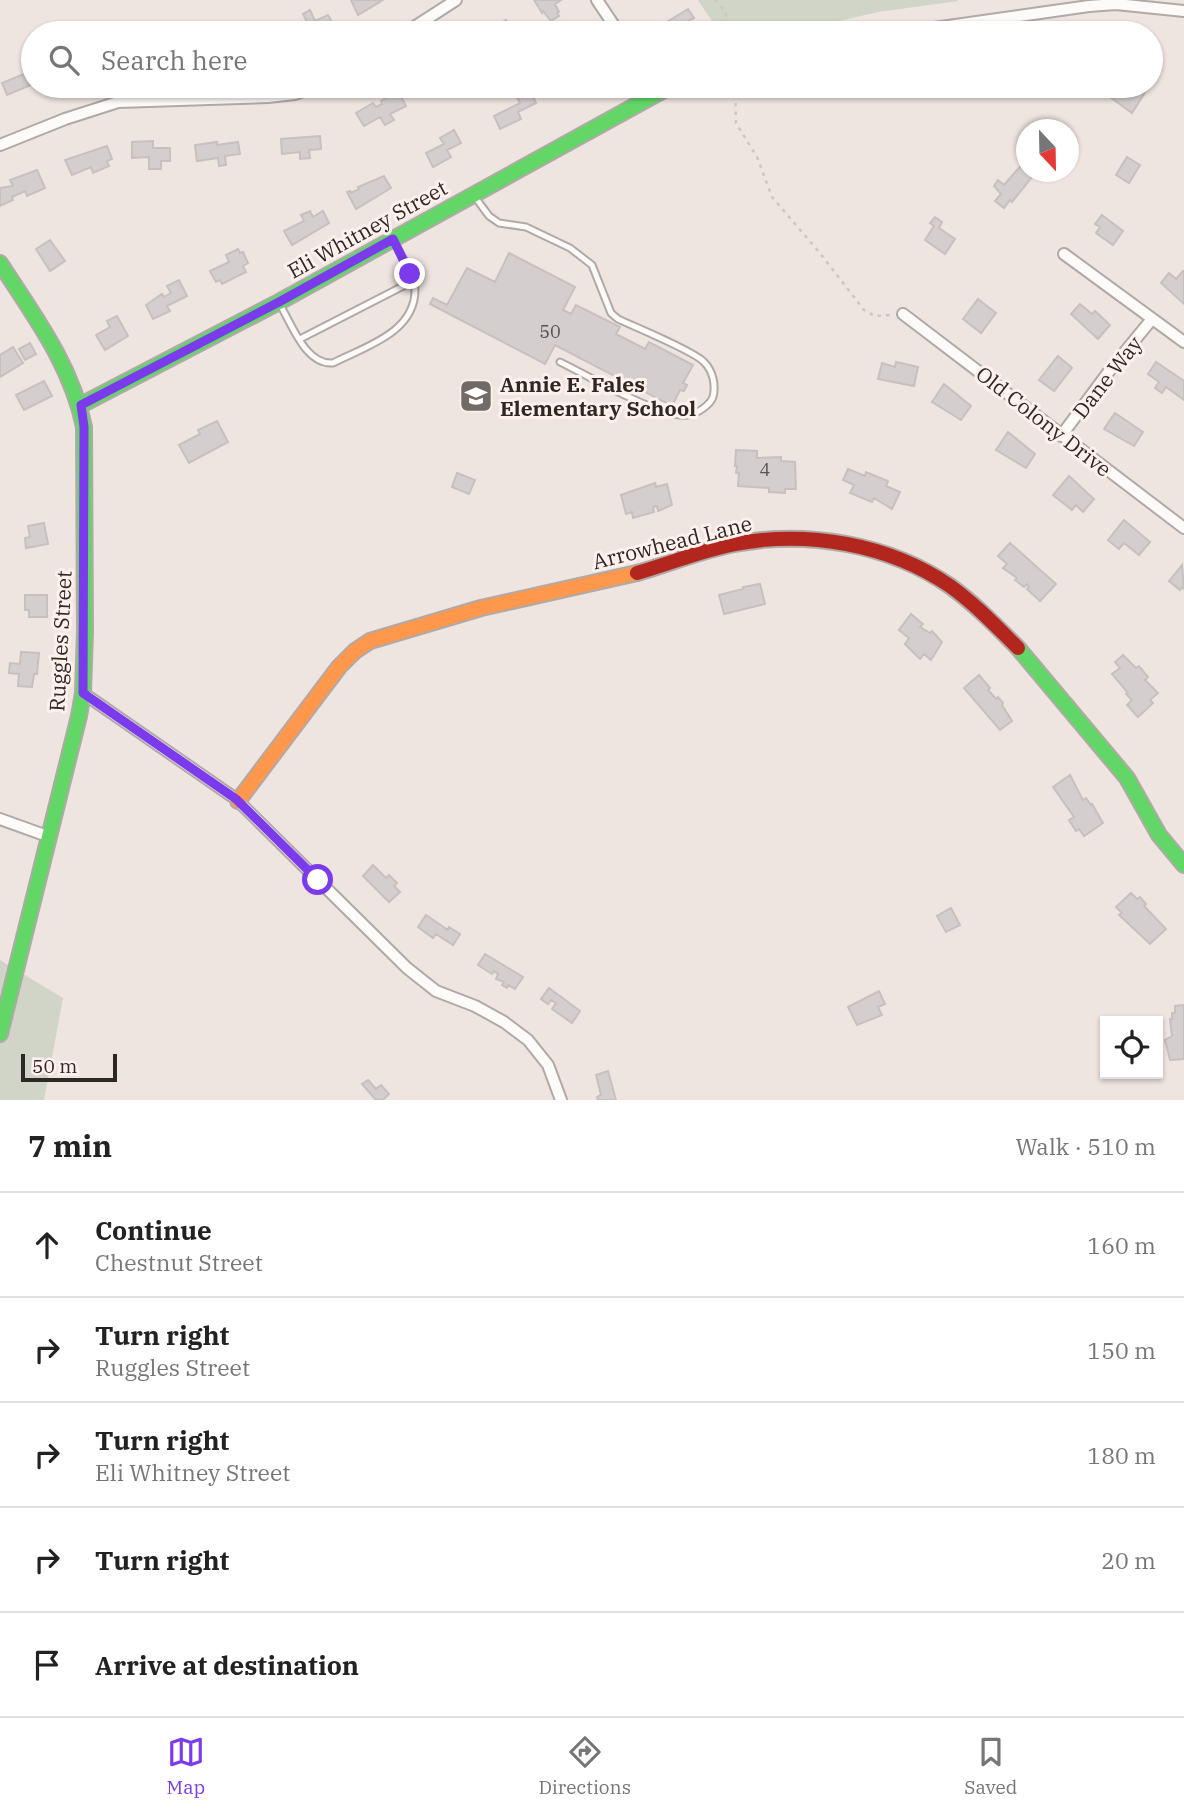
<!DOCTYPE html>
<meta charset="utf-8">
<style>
body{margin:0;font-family:"IBM Plex Serif",serif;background:#f2f2f2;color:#222}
.controls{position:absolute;right:21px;bottom:21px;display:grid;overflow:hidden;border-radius:0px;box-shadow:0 2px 5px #0004}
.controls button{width:63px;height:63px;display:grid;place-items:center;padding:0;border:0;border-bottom:2px solid #e0e0e0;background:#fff;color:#222;font:35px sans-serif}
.compass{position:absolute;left:1016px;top:119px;width:63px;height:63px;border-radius:50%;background:#fff;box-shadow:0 2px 5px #0004;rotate:158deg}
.scale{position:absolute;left:21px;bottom:18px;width:96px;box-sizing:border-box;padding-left:7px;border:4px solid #2e2825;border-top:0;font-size:19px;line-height:24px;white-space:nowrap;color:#2e2825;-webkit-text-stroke:5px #fef0ea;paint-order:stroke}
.stop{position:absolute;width:21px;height:21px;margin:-16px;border:5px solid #7c3aed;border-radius:50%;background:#fff}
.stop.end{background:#7c3aed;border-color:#fff;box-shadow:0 2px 7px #0008}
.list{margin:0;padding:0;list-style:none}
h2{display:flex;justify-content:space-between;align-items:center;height:91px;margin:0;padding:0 28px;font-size:30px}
h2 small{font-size:23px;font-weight:400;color:#767676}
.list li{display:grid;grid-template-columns:46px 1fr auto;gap:21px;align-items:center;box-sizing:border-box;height:105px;padding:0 28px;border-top:2px solid #e0e0e0}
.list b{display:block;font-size:26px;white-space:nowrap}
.list p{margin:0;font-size:23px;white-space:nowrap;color:#767676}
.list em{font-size:23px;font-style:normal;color:#767676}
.icon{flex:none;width:38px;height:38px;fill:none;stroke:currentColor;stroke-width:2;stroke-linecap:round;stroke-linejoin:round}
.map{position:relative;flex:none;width:1184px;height:1100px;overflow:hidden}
.search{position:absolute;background:#fff;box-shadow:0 2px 5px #0004;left:21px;right:21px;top:21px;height:77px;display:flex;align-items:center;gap:18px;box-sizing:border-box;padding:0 24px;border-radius:38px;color:#767676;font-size:26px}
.sheet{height:616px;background:#fff}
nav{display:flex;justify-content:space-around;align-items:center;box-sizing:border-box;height:98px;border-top:2px solid #e0e0e0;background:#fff;font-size:19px;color:#767676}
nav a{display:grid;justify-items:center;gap:4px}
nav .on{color:#7c3aed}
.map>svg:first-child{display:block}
</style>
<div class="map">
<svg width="1184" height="1100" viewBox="0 0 1184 1100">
<rect width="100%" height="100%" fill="#eee4e0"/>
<path fill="#d0d5c7" d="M698 0H958V1L878 12 786 33H720Z
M0 960 63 998 44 1100H0Z"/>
<path fill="#d5cecf" stroke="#c7c0c1" stroke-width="2" d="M351 0H383L358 15Z
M534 0H561L555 4 559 12 557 13 559 16 551 21 543 11 542 13Z
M688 9 694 18 687 22 690 26 679 33H671L665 23Z
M310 10 315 21 328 15 334 26 320 33H296L308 24 303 14Z
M506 20 514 33H479L496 24 497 26Z
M33 65V84L7 95 2 83 29 72 27 68Z
M1119 86 1123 87 1149 86 1132 113 1110 97Z
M530 90 536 103 518 112 521 119 500 129 494 116 520 103 517 97Z
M398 91 406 106 390 114 394 120 385 125 380 117 364 126 356 113 373 103 376 107 382 104 381 101Z
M454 130 461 143 447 150 451 157 433 167 426 153 444 144 440 138Z
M320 136 321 149 309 150 310 158 300 159V152L282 154 281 139Z
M153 141V148H170V161H161V169H149V157L132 158V142Z
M217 142V145L238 142 240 154 225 156 226 165 219 166 218 158 197 161 195 145Z
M107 146 112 159 107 161 109 166 93 173 91 167 72 175 65 160Z
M1127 157 1140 165 1129 183 1116 175Z
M1026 160V172H1036L1012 202 1010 200 1004 208 995 201 1001 194 994 186 998 180 1004 185Z
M37 170 45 188 27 196 25 191 12 197 13 200 0 206V188L13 186 10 180Z
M384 176 391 188 356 209 347 192 350 191 351 193 359 189 358 187Z
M310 211 313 217 323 211 329 223 292 245 284 231 304 221 301 215Z
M1102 215 1123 231 1113 245 1096 233 1100 227 1095 224Z
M935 217 942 222 939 228 955 239 945 254 925 240 934 226 930 223Z
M50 240 65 261 50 271 36 249Z
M238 249 240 253 243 252 248 263 243 266 246 272 222 284 220 280 216 282 210 271 229 262 226 255Z
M509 253 575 287 563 310 571 314 576 305 620 327 616 334 645 349 649 342 693 365 683 383 687 385 684 391 680 390 672 406 555 345 545 364 430 304 433 298 447 305 467 268 495 282Z
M1183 271H1184V304L1161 283 1169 273 1176 279Z
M179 280 187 296 167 306 170 311 153 319 146 305 162 294 164 297 171 293 167 286Z
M978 299 996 313 981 333 963 319Z
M1080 304 1092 314 1095 311 1110 325 1098 339 1071 314Z
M117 316 128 336 105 350 96 335 110 327 107 321Z
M30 343 36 354 25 360 19 349Z
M13 347 23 363 0 377V355Z
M1058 356 1072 368 1054 391 1039 380Z
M896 362 918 367 914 386 878 379 882 363 895 367Z
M1156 362 1184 381V400L1166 387 1162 393 1155 388 1159 382 1148 374Z
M44 381 52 396 24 410 16 395Z
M944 384 971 406 961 420 932 402Z
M1115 413 1143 432 1134 446 1104 429Z
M217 421 228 442 189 463 179 445 200 434 198 430Z
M1008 432 1035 454 1026 468 996 450Z
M736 450 757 451V458L781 457V461L795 462 796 489H785V493L769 492V488L738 486 739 473H736L737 466H735Z
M848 469 865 476 866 472 888 481 886 486 900 492 892 509 874 498 872 502 850 493 854 485 843 480Z
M457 473 475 480 469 494 452 487Z
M1069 476 1094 499 1083 512 1076 505 1072 510 1053 495Z
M655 483 656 487 667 484 672 505 658 511 657 506 653 507 654 512 633 518 632 512 626 514 621 495Z
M1124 520 1150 542 1139 555 1124 543 1119 549 1108 540Z
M44 523 48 544 26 548 25 538 30 537 28 526Z
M1010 543 1056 584 1040 601 1027 589 1029 587 1027 584 1024 587 1015 580 1017 578 1003 568 1007 564 998 556Z
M1182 565 1184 589 1182 587 1180 590 1169 581Z
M760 584 765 604 724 614 719 595 743 589V587Z
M25 595H47V617H29V610H25Z
M911 614 923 624 920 627 930 633 932 631 942 642 931 660 924 654 920 659 905 644 909 638 899 630Z
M21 652 39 653 37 674H34L32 687 18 686 19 674 9 673 10 663 20 664Z
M1123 655 1136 668 1139 666 1148 677 1145 680 1158 693 1150 700 1153 703 1138 717 1127 705 1132 700 1126 694 1128 693 1112 674 1120 668 1115 662Z
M979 675 990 688 988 690 996 699 998 697 1003 703 1002 705 1012 721 1000 730 964 688Z
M1070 775 1083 800 1086 798 1091 805 1092 804 1103 823 1084 836 1079 829 1076 831 1069 820 1074 817 1053 787Z
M373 865 386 878 389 875 397 883 394 886 400 892 389 902 363 876Z
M1131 893 1137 899 1140 897 1146 904 1144 906 1166 929 1150 944 1119 915 1122 913 1116 907Z
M951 908 960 925 946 932 937 916Z
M426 915 448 930 449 927 460 934 453 945 436 934 433 938 418 927Z
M485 954 523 977 515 989 508 985 507 988 502 985 504 982 496 979 498 974 494 971 492 974 478 965Z
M549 988 580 1011 572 1023 552 1009 556 1003 551 1000 548 1004 541 999Z
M879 991 885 1004 878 1007 882 1015 857 1025 848 1007Z
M1184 1005V1059L1170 1060 1165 1040 1172 1036 1170 1019H1172V1013H1175V1006Z
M608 1071 616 1100H598L597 1097 601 1095 596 1075Z
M368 1080 376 1089 381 1085 389 1094 383 1100H376L362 1084Z"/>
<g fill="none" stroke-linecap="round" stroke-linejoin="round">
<defs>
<path id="lane" d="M475 197 489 216 499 223 526 227 570 248 592 265 611 313 618 319C635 327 694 351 704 362 713 371 716 385 713 397 710 405 697 414 688 415 661 419 587 375 560 362
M279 303C292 324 305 365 333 363 364 347 415 333 415 290 414 274 400 254 393 239
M300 339 413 281"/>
<path id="street" d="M597 0 619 33
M405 33 456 0
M899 33 1089 6 1116 4 1184 11
M0 145 65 119 118 102 268 97 295 94 318 86
M1064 254 1184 342
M903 314 1184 528
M1061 436 1110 370 1152 319
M83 693 236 799 407 968 436 991 475 1006 504 1022 528 1040 548 1065 561 1100
M0 819 50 837"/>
<path id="fast" d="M0 263C34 316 71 364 84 427L85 631 83 693 79 716 0 1034
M81 405 279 302 671 86
M1018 648 1127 778 1159 835 1184 865"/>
<path id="slow" d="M238 801 339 667 355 651 370 641 481 608 637 573"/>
<path id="jam" d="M637 573C669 564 702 550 735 544 807 530 889 544 950 586 975 604 996 626 1018 648"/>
</defs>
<use href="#lane" stroke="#b0a9a6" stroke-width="9"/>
<use href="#street" stroke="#b0a9a6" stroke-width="14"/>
<use href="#fast" stroke="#b0a9a6" stroke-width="18"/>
<use href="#slow" stroke="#b0a9a6" stroke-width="18"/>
<use href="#jam" stroke="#b0a9a6" stroke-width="18"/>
<path stroke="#cac7c6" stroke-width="2.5" stroke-dasharray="3.5 5" stroke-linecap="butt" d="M715 0 724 10 732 33
M735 86 736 123 757 157 772 197 819 252 864 310 875 316 891 315"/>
<use href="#lane" stroke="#fcfbfa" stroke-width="5"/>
<use href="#street" stroke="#fcfbfa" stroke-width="10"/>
<use href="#fast" stroke="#63d668" stroke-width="14"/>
<use href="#slow" stroke="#ff974d" stroke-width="14"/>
<use href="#jam" stroke="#b3261e" stroke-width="14"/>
</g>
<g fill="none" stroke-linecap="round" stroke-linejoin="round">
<path stroke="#7c3aed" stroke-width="9" d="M318 880 236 799 83 693 84 427 81 405 279 302 393 239 410 274"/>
</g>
<defs>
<symbol id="school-square" viewBox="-11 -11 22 22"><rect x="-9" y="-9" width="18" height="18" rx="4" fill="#716a66" stroke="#fef0ea"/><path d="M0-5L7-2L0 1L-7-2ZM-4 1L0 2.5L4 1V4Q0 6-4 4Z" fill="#fff"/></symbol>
</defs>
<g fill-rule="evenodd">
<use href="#school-square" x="457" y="377" width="38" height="38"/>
</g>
<g text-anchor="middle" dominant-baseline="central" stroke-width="6" stroke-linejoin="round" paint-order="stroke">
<g font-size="18" fill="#585250">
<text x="550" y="331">50</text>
<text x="765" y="469">4</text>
</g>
<g font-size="21" fill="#2e2825" stroke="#fef0ea">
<text transform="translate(367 229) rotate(-29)">Eli Whitney Street</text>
<text transform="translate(1107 377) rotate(-52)">Dane Way</text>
<text transform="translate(1044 421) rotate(38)">Old Colony Drive</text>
<text transform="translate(672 542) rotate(-14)">Arrowhead Lane</text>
<text transform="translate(60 641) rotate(-87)">Ruggles Street</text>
</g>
<g font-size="21" font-weight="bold" fill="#2e2825" stroke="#fef0ea" text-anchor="start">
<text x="500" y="384">Annie E. Fales<tspan x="500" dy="24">Elementary School</tspan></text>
</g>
</g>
</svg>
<div class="controls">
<button><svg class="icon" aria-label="locate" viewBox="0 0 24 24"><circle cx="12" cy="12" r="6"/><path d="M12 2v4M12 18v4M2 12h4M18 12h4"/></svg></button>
</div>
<svg class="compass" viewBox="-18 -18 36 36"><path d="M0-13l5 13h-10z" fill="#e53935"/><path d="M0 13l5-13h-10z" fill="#767676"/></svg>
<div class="scale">50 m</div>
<div class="stop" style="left:318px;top:880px"></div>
<div class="stop end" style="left:410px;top:274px"></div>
<div class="search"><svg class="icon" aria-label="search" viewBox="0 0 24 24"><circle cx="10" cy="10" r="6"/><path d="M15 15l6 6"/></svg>Search here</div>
</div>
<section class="sheet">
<h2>7 min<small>Walk · 510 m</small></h2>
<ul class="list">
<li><svg class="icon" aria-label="ahead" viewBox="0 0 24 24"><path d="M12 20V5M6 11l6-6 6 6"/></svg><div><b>Continue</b><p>Chestnut Street</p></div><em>160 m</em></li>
<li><svg class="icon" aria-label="right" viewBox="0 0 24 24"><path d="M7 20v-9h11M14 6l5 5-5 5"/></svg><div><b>Turn right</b><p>Ruggles Street</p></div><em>150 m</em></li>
<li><svg class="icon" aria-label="right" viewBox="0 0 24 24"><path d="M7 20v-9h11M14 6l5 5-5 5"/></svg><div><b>Turn right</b><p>Eli Whitney Street</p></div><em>180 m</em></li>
<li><svg class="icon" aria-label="right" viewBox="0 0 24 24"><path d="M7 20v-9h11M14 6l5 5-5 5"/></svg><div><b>Turn right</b></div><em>20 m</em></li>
<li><svg class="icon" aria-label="arrive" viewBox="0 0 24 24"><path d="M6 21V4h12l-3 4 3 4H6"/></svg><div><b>Arrive at destination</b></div></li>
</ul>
</section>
<nav>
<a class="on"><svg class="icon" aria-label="map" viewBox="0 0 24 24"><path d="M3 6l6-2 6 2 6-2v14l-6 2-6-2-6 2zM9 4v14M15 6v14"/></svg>Map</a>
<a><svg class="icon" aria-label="directions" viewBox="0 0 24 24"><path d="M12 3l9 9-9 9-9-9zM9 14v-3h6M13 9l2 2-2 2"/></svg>Directions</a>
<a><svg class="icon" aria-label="saved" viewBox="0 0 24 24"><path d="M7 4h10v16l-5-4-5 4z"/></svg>Saved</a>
</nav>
